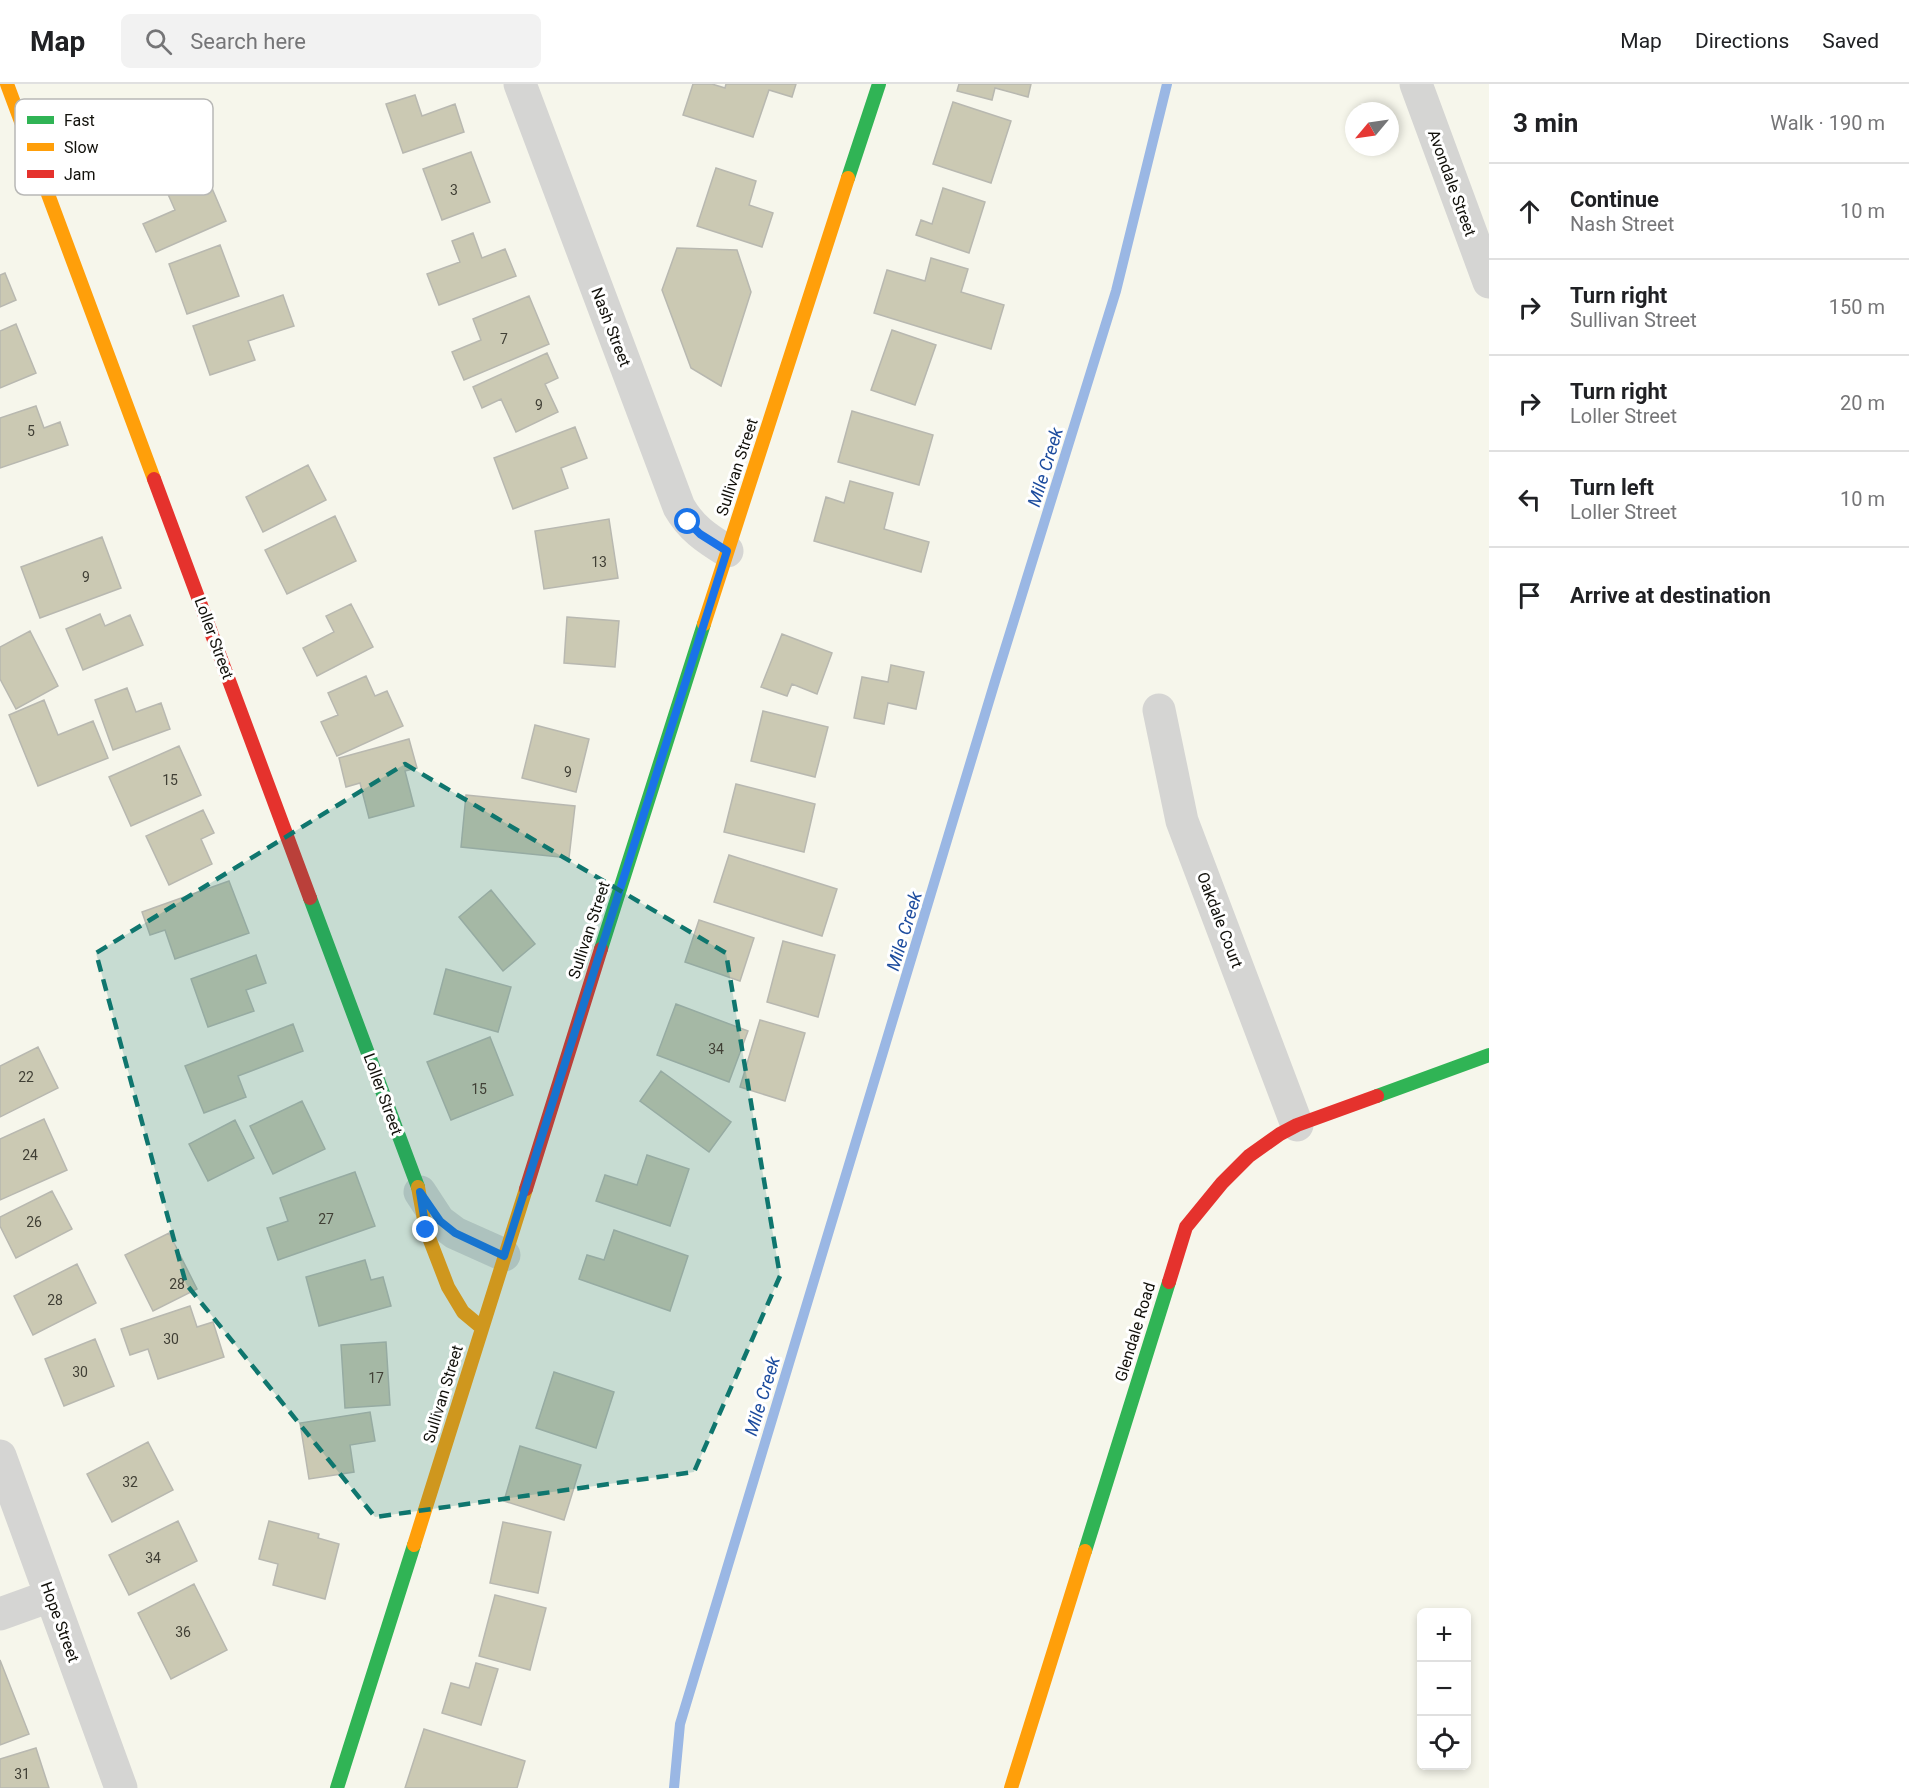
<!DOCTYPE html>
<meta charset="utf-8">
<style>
body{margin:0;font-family:Roboto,sans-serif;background:#f2f2f2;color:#202124}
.controls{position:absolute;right:18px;bottom:18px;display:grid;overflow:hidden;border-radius:9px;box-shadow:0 3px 9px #0003}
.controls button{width:54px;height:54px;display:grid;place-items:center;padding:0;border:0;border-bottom:2px solid #e0e0e0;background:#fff;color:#202124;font:30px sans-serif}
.compass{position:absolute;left:1345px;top:18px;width:54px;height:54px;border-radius:50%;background:#fff;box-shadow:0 3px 9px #0003;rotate:241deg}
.stop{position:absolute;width:18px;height:18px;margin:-14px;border:4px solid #1a73e8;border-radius:50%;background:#fff}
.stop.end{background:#1a73e8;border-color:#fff;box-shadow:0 2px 6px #0008}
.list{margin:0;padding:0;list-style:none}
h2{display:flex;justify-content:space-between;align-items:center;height:78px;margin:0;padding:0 24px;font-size:26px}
h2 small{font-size:20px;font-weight:400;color:#757577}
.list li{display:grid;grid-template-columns:39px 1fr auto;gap:18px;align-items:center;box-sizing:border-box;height:96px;padding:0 24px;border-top:2px solid #e0e0e0}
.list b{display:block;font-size:22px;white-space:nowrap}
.list p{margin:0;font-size:20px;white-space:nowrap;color:#757577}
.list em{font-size:20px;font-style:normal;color:#757577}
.icon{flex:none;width:33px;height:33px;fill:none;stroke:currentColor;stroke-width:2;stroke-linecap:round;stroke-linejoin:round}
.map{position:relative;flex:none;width:1489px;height:1704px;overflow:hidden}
header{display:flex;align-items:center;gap:36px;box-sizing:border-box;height:84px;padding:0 30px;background:#fff;border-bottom:2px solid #e0e0e0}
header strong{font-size:28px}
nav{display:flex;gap:33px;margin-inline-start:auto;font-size:21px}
.search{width:420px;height:54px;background:#f2f2f2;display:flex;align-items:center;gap:15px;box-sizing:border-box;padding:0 21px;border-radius:9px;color:#757577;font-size:22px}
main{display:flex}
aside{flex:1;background:#fff}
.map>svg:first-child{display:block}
</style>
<header>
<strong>Map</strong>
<div class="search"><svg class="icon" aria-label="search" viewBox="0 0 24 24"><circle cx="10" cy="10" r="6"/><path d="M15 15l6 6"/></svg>Search here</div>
<nav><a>Map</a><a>Directions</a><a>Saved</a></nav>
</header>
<main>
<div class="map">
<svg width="1489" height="1704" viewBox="0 0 1489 1704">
<rect width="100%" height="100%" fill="#f6f6eb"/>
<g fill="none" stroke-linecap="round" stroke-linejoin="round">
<path stroke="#9ab7e4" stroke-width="10" d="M674 1704 680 1640 996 594 1116 207 1167 0"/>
</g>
<path fill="#cbc9b3" stroke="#b8b8b0" stroke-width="1.5" d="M693 0H712L725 4 726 0H796L792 13 769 6 753 53 683 31Z
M959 0H1031L1028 13 995 4 992 16 957 7Z
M415 11 422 32 455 20 464 48 403 69 386 20Z
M953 18 1011 37 991 99 933 80Z
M471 68 490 118 442 136 423 85Z
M716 84 756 97 749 121 773 129 762 163 697 142Z
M188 88 197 108 211 102 226 137 156 168 143 140 175 126 163 99Z
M943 104 985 118 969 169 916 151 921 136 932 140Z
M473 149 482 174 505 165 516 192 439 221 427 190 460 178 452 157Z
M220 161 239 212 187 230 169 180Z
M677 164 737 166 751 208 721 302 691 284 662 206Z
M931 174 968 185 961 208 1004 221 991 265 874 229 887 186 925 197Z
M5 189 16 216 0 223V191Z
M283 211 294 242 248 257 255 276 210 291 193 242Z
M529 212 549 260 464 296 452 268 481 256 473 235Z
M16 240 36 289 0 304V247Z
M892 246 936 261 915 321 871 306Z
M547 269 558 294 545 300 558 328 516 348 501 315 482 324 473 303Z
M36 322 44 344 60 338 68 361 0 384V334Z
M852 327 933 351 919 401 838 378Z
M575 343 587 374 561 384 568 404 513 425 494 374Z
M308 381 326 416 263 448 246 413Z
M850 397 893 409 884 445 929 458 921 488 814 457 826 413 844 419Z
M335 432 356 477 287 510 265 466Z
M609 435 618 494 544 505 535 447Z
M102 453 121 504 40 534 21 483Z
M351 520 373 563 317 592 303 564 334 548 326 532Z
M100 530 105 542 130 531 143 561 83 586 66 545Z
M567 533 619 537 615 583 564 579Z
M30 547 58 602 16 625 0 595V563Z
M782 550 832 569 817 610 792 600 787 612 761 603Z
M891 581 924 588 916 625 888 619 884 640 854 634 862 593 888 598Z
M366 592 375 612 387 607 403 642 337 672 321 638 338 631 328 609Z
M127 604 136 628 161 619 170 645 113 666 95 616Z
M44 616 58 651 93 637 108 674 38 702 9 631Z
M763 627 828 643 815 693 751 677Z
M535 641 589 655 576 708 522 694Z
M409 655 417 684 405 687 414 722 369 734 360 699 346 703 339 674Z
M179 662 201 711 131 742 109 693Z
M736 700 815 720 804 768 724 748Z
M466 711 575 722 569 774 461 763Z
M203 726 214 749 201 755 212 780 169 801 146 752Z
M729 771 837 805 822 852 714 818Z
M229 797 249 849 175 875 165 846 150 851 142 828Z
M491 806 535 860 503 887 459 833Z
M699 836 754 854 740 897 685 878Z
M783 857 835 871 818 933 767 918Z
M256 871 266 899 246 906 254 927 208 943 191 895Z
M446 885 511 903 498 948 434 930Z
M676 920 748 947 729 998 657 971Z
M760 936 805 949 785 1017 740 1003Z
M293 940 303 967 238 992 246 1013 204 1029 185 982Z
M490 953 513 1011 451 1036 427 978Z
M38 963 58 1004 0 1033V982Z
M661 987 731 1038 709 1068 640 1017Z
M302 1017 325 1065 273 1090 250 1042Z
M44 1035 67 1086 0 1116V1055Z
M235 1036 254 1074 208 1097 189 1060Z
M647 1071 689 1085 670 1142 596 1117 605 1091 637 1101Z
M355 1088 375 1142 278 1176 267 1144 288 1137 280 1114Z
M52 1107 72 1145 16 1174 0 1142V1133Z
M614 1146 688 1172 670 1227 579 1195 587 1171 604 1176Z
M169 1149 197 1205 153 1227 125 1171Z
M365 1176 371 1196 383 1193 391 1222 319 1242 306 1193Z
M77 1180 96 1219 33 1251 14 1212Z
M190 1222 197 1243 213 1238 224 1273 158 1295 148 1265 130 1271 121 1245Z
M95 1255 114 1302 64 1322 45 1275Z
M386 1258 390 1321 345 1324 341 1261Z
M554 1288 614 1308 596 1364 536 1344Z
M370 1328 375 1357 350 1361 354 1388 309 1395 300 1339Z
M148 1358 173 1406 112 1438 87 1390Z
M520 1362 581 1381 564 1436 504 1417Z
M178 1437 197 1477 129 1511 109 1471Z
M269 1437 319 1450 318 1454 339 1460 325 1515 273 1501 278 1480 259 1475Z
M503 1438 551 1448 538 1509 490 1499Z
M194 1500 227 1566 171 1595 138 1529Z
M495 1511 546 1524 530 1586 479 1572Z
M0 1576 29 1650 0 1661Z
M476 1579 498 1585 481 1641 442 1629 451 1599 469 1604Z
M424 1645 525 1677 517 1704H405Z
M36 1664 49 1704H0V1675Z"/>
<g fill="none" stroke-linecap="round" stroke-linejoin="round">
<path stroke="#d5d5d3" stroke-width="33" d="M520 0 679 423C691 444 706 454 727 467
M1416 0 1489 198
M1159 626 1182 737 1297 1041
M420 1108 439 1137 455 1149 504 1171
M0 1372 121 1704
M0 1530 50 1512"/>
<path stroke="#30b455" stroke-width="14" d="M848 94 879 0
M310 814 418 1103
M601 865 704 540
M1377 1012 1489 971
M1085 1467 1169 1198
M337 1704 414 1461"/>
<path stroke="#ff9f0a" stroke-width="14" d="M7 0 154 395
M704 540 848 94
M418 1103 426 1146 448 1203 463 1228 481 1243
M414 1461 526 1105
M1011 1704 1085 1467"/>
<path stroke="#e5322d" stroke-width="14" d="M154 395 310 814
M526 1105 601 865
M1169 1198 1186 1143 1222 1099 1249 1072 1280 1050 1297 1041 1377 1012"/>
</g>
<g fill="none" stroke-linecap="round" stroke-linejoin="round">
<path stroke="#1a73e8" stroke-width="8" d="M426 1146 420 1108 440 1137 455 1149 504 1172 727 467 700 450 688 438"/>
</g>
<path fill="#0f766e" fill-opacity="0.2" stroke="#0f766e" stroke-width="4.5" stroke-dasharray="12 8" stroke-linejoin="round" d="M405 680 726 869 780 1192 694 1388 375 1433 186 1200 96 869Z"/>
<g text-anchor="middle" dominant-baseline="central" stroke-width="6" stroke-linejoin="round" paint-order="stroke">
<g font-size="14" fill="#403f35">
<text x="454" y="106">3</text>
<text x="504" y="255">7</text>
<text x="539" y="321">9</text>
<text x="31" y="347">5</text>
<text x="599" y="478">13</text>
<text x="86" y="493">9</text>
<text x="568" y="688">9</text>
<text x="170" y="696">15</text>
<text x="716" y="965">34</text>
<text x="26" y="993">22</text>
<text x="479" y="1005">15</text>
<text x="30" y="1071">24</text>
<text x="326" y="1135">27</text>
<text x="34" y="1138">26</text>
<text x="177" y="1200">28</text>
<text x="55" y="1216">28</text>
<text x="171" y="1255">30</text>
<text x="80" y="1288">30</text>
<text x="376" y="1294">17</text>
<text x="130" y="1398">32</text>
<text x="153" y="1474">34</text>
<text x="183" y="1548">36</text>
<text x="22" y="1690">31</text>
</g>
<g font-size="16" fill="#12110b" stroke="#fff">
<text transform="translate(1452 99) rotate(70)">Avondale Street</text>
<text transform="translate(611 243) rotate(69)">Nash Street</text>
<text transform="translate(737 383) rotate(-72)">Sullivan Street</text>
<text transform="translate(214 554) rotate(70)">Loller Street</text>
<text transform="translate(1220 836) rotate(69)">Oakdale Court</text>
<text transform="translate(589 846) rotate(-72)">Sullivan Street</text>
<text transform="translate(383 1010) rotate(70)">Loller Street</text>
<text transform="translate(1135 1248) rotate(-73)">Glendale Road</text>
<text transform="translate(443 1310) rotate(-73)">Sullivan Street</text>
<text transform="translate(60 1538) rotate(70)">Hope Street</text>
</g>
<g font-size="18" font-style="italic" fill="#1d4c9e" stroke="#fff">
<text transform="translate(1045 383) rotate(-73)">Mile Creek</text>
<text transform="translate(904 847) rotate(-73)">Mile Creek</text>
<text transform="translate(762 1312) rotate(-73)">Mile Creek</text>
</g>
</g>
<rect x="15" y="15" width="198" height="96" rx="9" fill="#fff" stroke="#b8b8b6" stroke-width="1.5"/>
<rect x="27" y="32" width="27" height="8" fill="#30b455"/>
<rect x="27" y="59" width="27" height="8" fill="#ff9f0a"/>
<rect x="27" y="86" width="27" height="8" fill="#e5322d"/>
<g font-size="16" fill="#12110b">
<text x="64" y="42">Fast</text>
<text x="64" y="69">Slow</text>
<text x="64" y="96">Jam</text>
</g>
</svg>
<div class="controls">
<button>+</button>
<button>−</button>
<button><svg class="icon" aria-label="locate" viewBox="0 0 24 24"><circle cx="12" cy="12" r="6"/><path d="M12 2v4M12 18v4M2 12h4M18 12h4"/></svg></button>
</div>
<svg class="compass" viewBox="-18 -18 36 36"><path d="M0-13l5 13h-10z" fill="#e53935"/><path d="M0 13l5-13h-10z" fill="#757577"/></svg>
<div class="stop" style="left:688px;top:438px"></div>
<div class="stop end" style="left:426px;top:1146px"></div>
</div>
<aside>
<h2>3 min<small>Walk · 190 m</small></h2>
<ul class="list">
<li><svg class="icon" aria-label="ahead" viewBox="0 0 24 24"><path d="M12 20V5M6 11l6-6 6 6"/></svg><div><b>Continue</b><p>Nash Street</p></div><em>10 m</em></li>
<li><svg class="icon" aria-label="right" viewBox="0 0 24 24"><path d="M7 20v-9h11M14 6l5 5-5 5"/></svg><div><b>Turn right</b><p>Sullivan Street</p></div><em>150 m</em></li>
<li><svg class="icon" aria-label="right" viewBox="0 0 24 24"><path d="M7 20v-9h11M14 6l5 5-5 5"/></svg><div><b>Turn right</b><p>Loller Street</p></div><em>20 m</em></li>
<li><svg class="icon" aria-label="left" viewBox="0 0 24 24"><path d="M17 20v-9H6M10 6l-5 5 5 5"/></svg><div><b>Turn left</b><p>Loller Street</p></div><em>10 m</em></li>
<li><svg class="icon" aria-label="arrive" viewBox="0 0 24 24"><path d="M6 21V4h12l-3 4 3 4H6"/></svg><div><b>Arrive at destination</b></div></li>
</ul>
</aside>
</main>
